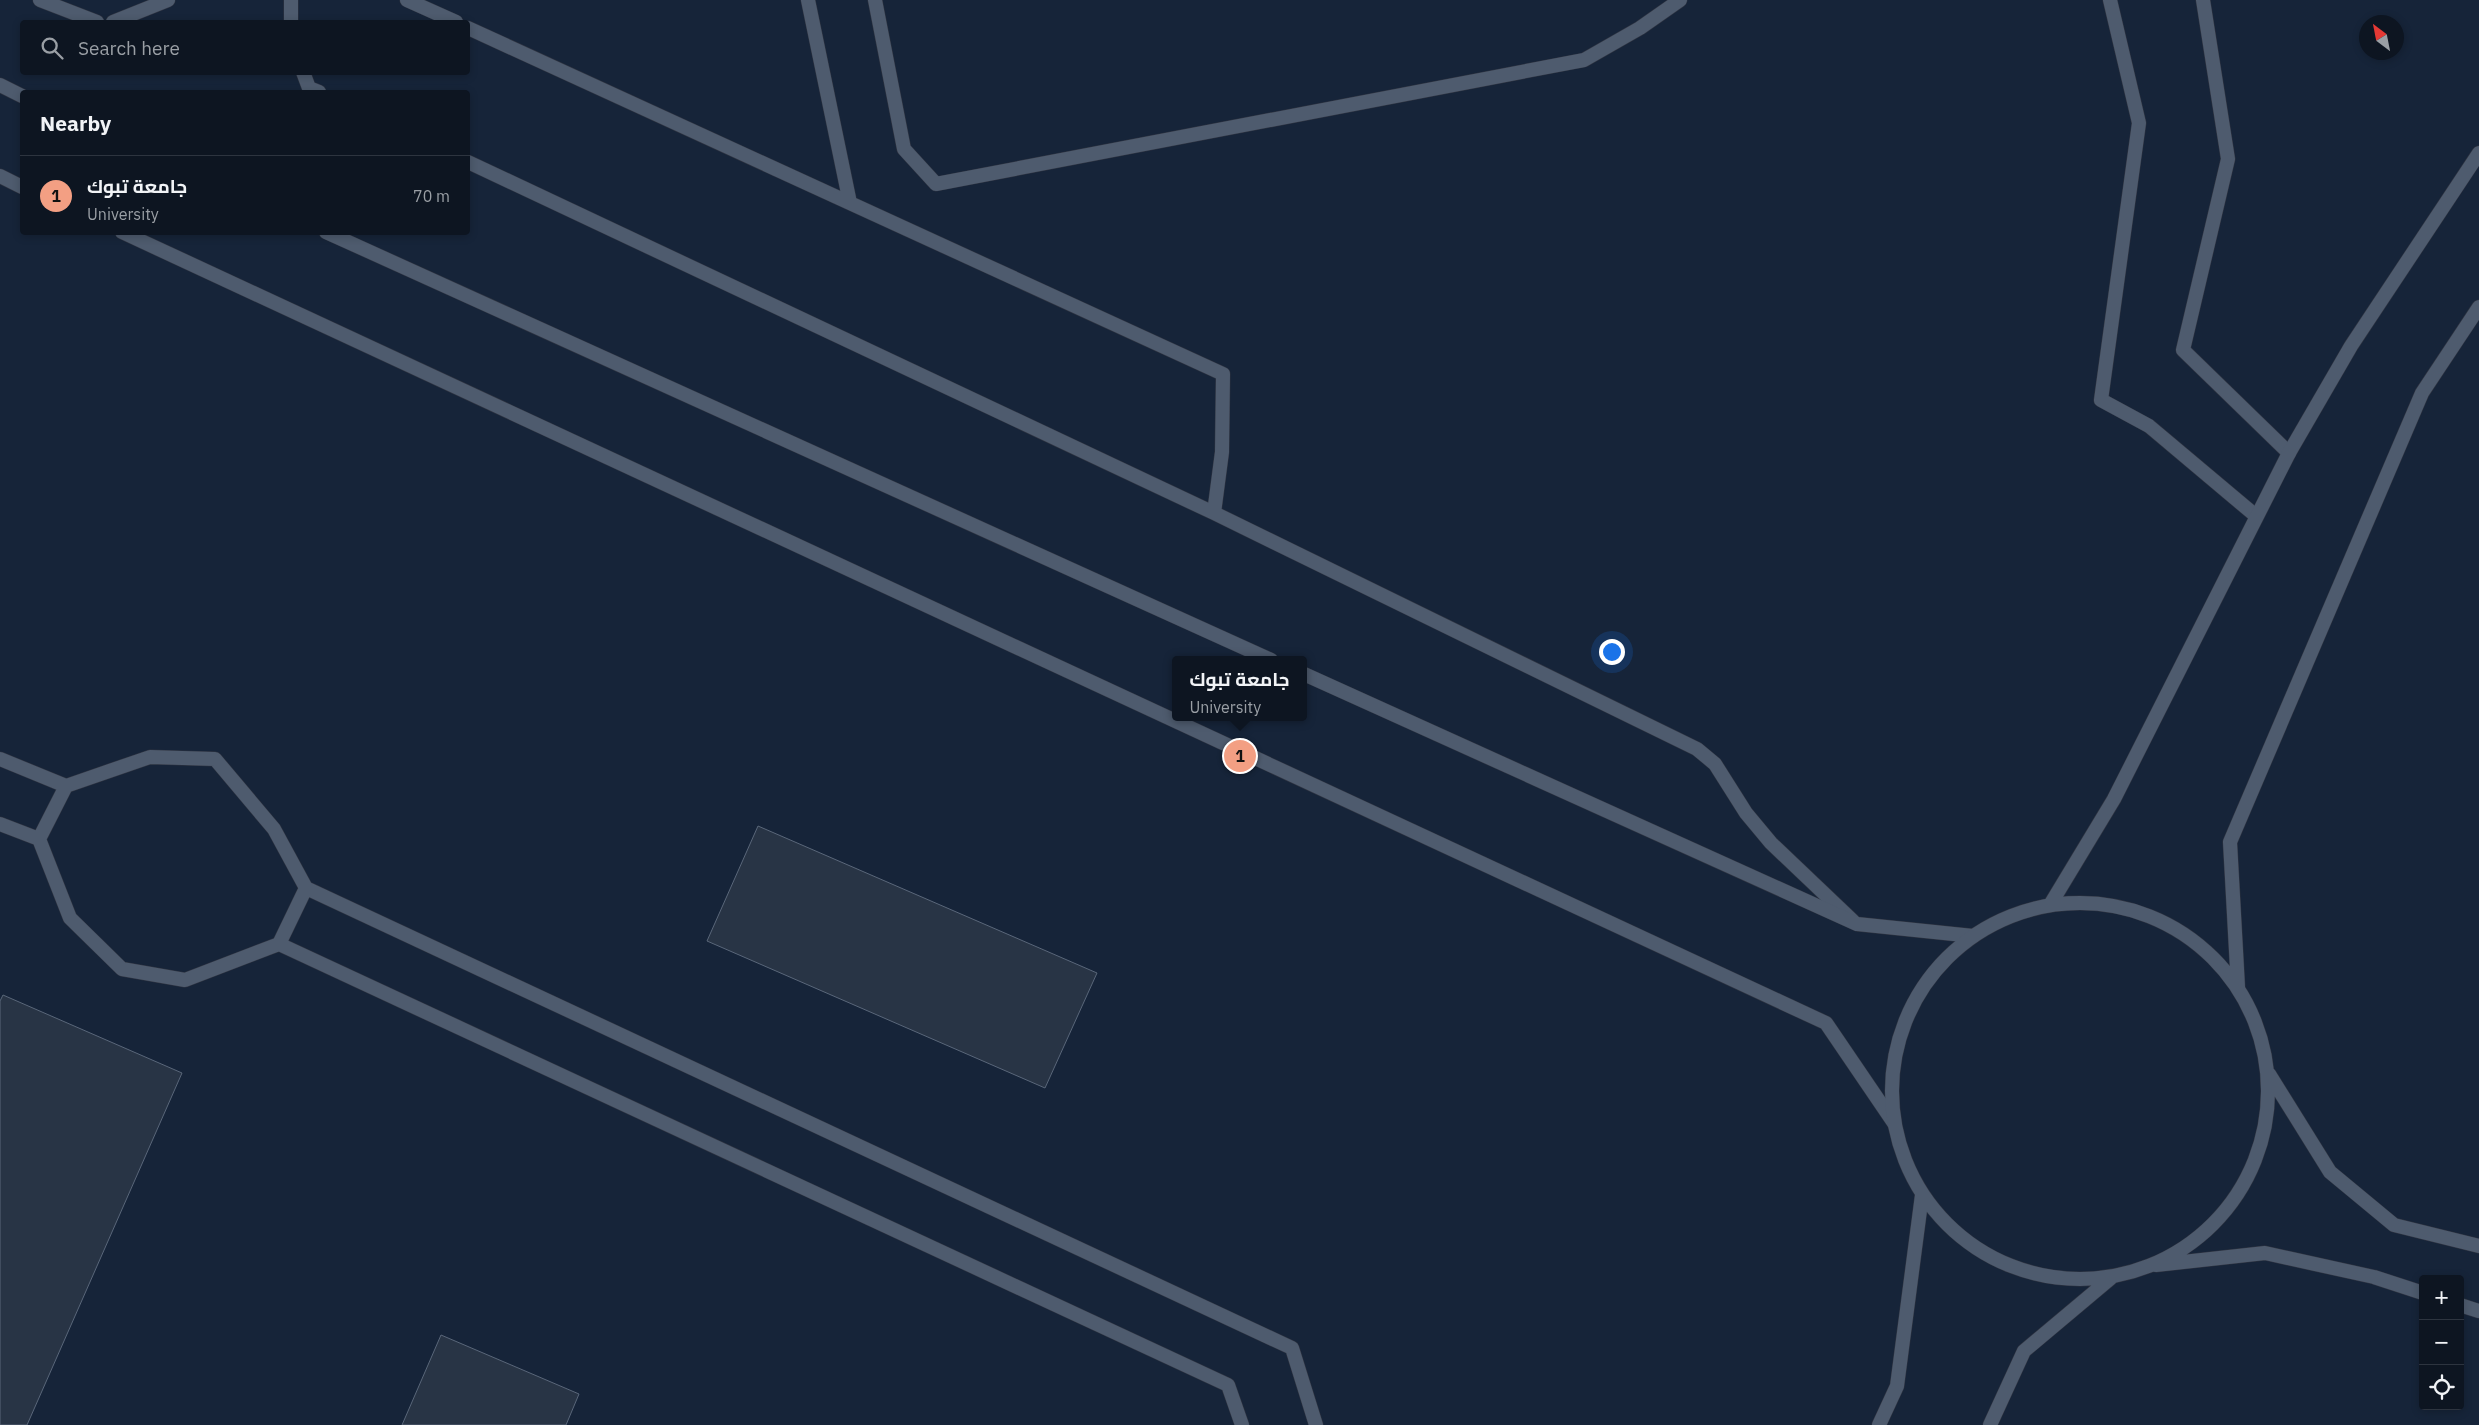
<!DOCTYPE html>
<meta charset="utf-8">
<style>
body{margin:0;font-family:"IBM Plex Sans",Cairo,sans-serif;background:#1b222e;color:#f1f3f6}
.controls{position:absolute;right:15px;bottom:15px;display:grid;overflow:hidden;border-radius:5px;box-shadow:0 2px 8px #0003}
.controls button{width:45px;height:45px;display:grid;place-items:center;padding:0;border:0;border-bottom:1px solid #2d343f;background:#0d1521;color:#f1f3f6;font:25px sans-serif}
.compass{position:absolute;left:2359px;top:15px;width:45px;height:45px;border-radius:50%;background:#0d1521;box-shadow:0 2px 8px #0003;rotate:328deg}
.you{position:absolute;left:1611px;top:651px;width:18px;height:18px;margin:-12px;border:4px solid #fff;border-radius:50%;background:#1a73e8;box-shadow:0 0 0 8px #1a73e833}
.badge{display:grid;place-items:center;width:32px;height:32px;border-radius:50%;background:#f39f83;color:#111;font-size:16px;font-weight:700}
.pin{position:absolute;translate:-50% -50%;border:2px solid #fff;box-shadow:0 1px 5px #0006}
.popup{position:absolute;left:1172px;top:656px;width:135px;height:65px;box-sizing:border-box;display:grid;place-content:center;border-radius:5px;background:#0d1521;filter:drop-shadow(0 1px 4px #0005);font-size:16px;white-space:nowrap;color:#9a9fa5}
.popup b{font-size:19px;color:#f1f3f6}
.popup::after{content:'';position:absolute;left:50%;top:100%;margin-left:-10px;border:10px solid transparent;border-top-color:#0d1521}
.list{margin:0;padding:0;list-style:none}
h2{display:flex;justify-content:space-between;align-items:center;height:65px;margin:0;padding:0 20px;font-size:21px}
h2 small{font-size:16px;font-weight:400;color:#9a9fa5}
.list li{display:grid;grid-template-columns:32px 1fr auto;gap:15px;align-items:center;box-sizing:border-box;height:80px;padding:0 20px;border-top:1px solid #2d343f}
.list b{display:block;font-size:19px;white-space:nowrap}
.list p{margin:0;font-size:16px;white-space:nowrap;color:#9a9fa5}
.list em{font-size:16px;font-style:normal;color:#9a9fa5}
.icon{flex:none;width:28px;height:28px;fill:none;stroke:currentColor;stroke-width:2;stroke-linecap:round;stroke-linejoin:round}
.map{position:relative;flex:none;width:2479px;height:1425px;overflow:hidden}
.search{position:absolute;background:#0d1521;box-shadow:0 2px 8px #0003;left:20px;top:20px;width:450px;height:55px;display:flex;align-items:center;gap:12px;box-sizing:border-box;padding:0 18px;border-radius:5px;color:#9a9fa5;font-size:19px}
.panel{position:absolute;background:#0d1521;box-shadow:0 2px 8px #0003;left:20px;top:90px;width:450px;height:145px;border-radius:5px}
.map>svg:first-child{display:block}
</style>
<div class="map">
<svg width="2479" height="1425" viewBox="0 0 2479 1425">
<rect width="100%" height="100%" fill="#111c2c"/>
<path fill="#162439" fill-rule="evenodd" d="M0 0H2479V1425H0ZM22 22H468V72H22ZM2366 22H2396V52H2366ZM22 92H468V232H22ZM1176 660H1304V717H1176ZM2423 1279H2460V1406H2423Z"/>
<path fill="#283445" stroke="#5a677a" d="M758 826 1097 973 1045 1088 707 941Z
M3 995 182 1073 27 1425H0V1001Z
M441 1335 579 1394 566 1425H402Z"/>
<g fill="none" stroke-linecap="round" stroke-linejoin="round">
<defs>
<path id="service" d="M40 0 97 22
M291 0V22
M407 0 456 22
M808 0 850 203
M875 0 904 149 936 184 1584 60 1640 28 1680 0
M2110 0 2139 123 2101 400 2149 426 2256 516
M2203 0 2228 159 2183 350 2289 453
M113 22 168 0
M468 28 1223 374 1222 452 1214 513
M303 72 309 88 319 92
M468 162 1214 513 1697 749 1715 764 1746 813 1771 843 1853 921
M0 759 66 786
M0 824 39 839
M306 888 1292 1348 1316 1425
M279 944 306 888 274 829 215 759 150 757 66 786 39 839 70 918 122 969 185 980 279 944 1228 1385 1242 1425"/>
<path id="minor" d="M0 85 22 96
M0 176 22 187
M122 232 1826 1023 1894 1123
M326 232 1271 660
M1304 674 1857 924 1973 936"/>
<path id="tertiary" d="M1892 1091a188 188 0 1 1 376 0a188 188 0 1 1-376 0Z
M2050 905 2114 799 2289 453 2351 346 2479 153
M2238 987 2230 842 2422 393 2479 307
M2269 1074 2330 1172 2394 1225 2479 1246
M2156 1265 2265 1253 2374 1277 2423 1293
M2460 1305 2479 1311
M1879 1425 1897 1386 1922 1195
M1990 1425 2024 1351 2111 1278"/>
</defs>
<use href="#service" stroke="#303542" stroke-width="15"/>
<use href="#minor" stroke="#303542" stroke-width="15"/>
<use href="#tertiary" stroke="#303542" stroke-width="15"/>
<use href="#service" stroke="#4e5b6e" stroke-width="14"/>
<use href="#minor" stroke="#4e5b6e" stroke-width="14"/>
<use href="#tertiary" stroke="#4e5b6e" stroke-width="14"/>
</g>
</svg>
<div class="controls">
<button>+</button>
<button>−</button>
<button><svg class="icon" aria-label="locate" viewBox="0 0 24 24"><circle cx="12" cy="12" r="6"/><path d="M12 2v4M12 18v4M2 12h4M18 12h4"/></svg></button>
</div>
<svg class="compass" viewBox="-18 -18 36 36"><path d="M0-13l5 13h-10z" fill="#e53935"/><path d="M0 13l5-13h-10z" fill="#9a9fa5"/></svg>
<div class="you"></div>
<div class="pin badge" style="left:1240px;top:756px">1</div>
<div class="popup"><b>جامعة تبوك</b>University</div>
<div class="search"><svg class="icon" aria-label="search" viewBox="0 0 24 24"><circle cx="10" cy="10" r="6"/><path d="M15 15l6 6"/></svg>Search here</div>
<section class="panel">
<h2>Nearby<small></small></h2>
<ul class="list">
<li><span class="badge">1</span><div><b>جامعة تبوك</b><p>University</p></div><em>70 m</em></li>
</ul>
</section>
</div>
